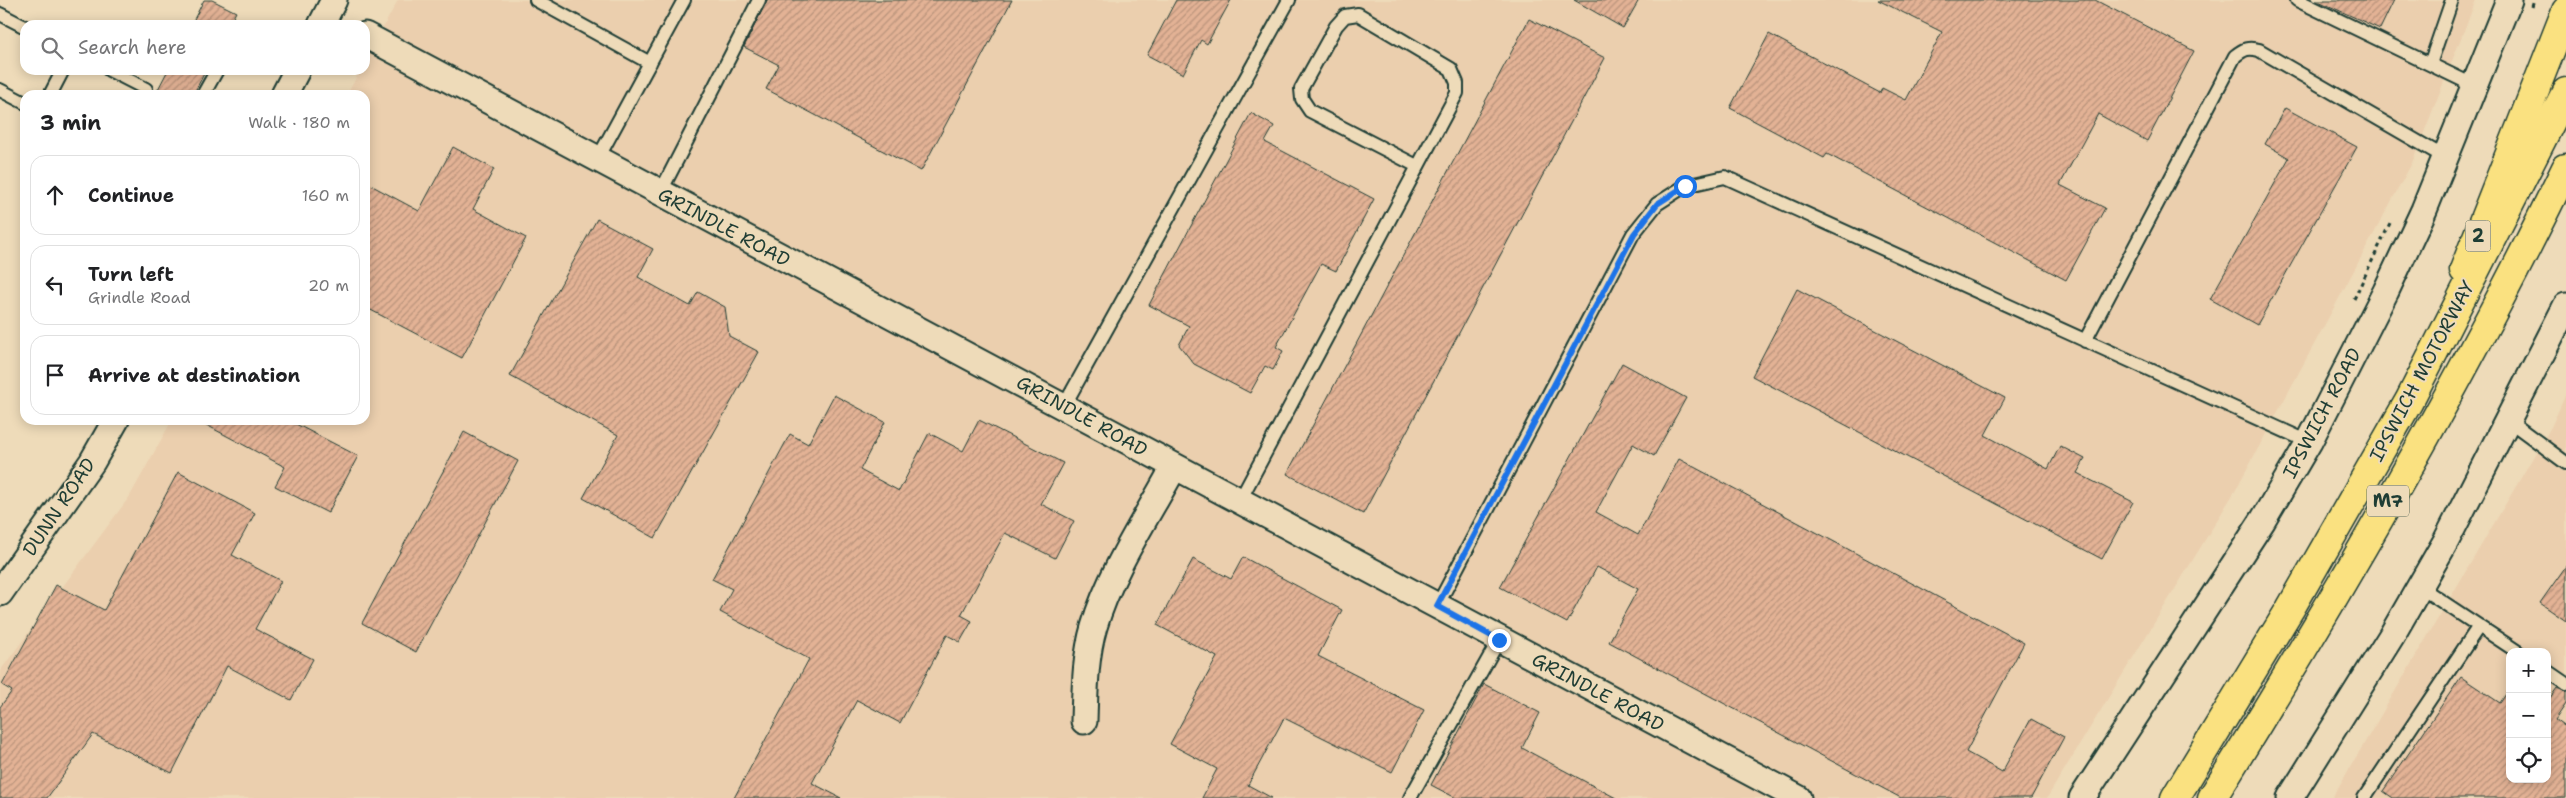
<!DOCTYPE html>
<meta charset="utf-8">
<style>
body{margin:0;font-family:"Shantell Sans",sans-serif;background:#f2f2f2;color:#202124}
.controls{position:absolute;right:15px;bottom:15px;display:grid;overflow:hidden;border-radius:10px;box-shadow:0 2px 12px #0003}
.controls button{width:45px;height:45px;display:grid;place-items:center;padding:0;border:0;border-bottom:1px solid #e0e0e0;background:#fff;color:#202124;font:25px sans-serif}
.stop{position:absolute;width:15px;height:15px;margin:-11px;border:4px solid #1a73e8;border-radius:50%;background:#fff}
.stop.end{background:#1a73e8;border-color:#fff;box-shadow:0 1px 5px #0008}
.list{margin:0;padding:0;list-style:none}
h2{display:flex;justify-content:space-between;align-items:center;height:65px;margin:0;padding:0 20px;font-size:21px}
h2 small{font-size:16px;font-weight:400;color:#757577}
.list li{display:grid;grid-template-columns:32px 1fr auto;gap:15px;align-items:center;box-sizing:border-box;height:80px;margin:0 10px 10px;padding:0 10px;border:1px solid #e0e0e0;border-radius:15px}
.list b{display:block;font-size:19px;white-space:nowrap}
.list p{margin:0;font-size:16px;white-space:nowrap;color:#757577}
.list em{font-size:16px;font-style:normal;color:#757577}
.icon{flex:none;width:28px;height:28px;fill:none;stroke:currentColor;stroke-width:2;stroke-linecap:round;stroke-linejoin:round}
.map{position:relative;flex:none;width:2566px;height:798px;overflow:hidden}
.search{position:absolute;background:#fff;box-shadow:0 2px 12px #0003;left:20px;top:20px;width:350px;height:55px;display:flex;align-items:center;gap:12px;box-sizing:border-box;padding:0 18px;border-radius:15px;color:#757577;font-size:19px}
.panel{position:absolute;background:#fff;box-shadow:0 2px 12px #0003;left:20px;top:90px;width:350px;height:335px;border-radius:15px}
.map>svg:first-child{display:block}
</style>
<div class="map">
<svg width="2566" height="798" viewBox="0 0 2566 798">
<defs>
<pattern id="building-hatch" width="6" height="6" patternUnits="userSpaceOnUse" patternTransform="scale(1.25)"><rect width="6" height="6" fill="#e3b295"/><path d="M-1 1l2-2M0 6l6-6M5 7l2-2" fill="none" stroke="#b7927a"/></pattern>
</defs>
<rect width="100%" height="100%" fill="#eedbb9"/>
<filter id="ink" filterUnits="userSpaceOnUse"><feTurbulence type="fractalNoise" baseFrequency=".02" numOctaves="2"/><feDisplacementMap in="SourceGraphic" scale="10" xChannelSelector="R" yChannelSelector="G"/><feConvolveMatrix kernelMatrix="1 2 1 2 8 2 1 2 1" color-interpolation-filters="sRGB"/></filter>
<g filter="url(#ink)">
<path fill="#ebcfae" fill-rule="evenodd" d="M398 0H2476L2412 163 2235 491 2047 798H0V671L130 496 172 420H365V95H347L360 70H365V61Z
M2566 394V798H2332L2551 427ZM2510 652H2547V779H2510Z"/>
<path fill="url(#building-hatch)" stroke="#1f3d34" d="M204 0H212L236 12 229 25H191Z
M767 0H1012L921 171 766 89 779 65 744 47Z
M1176 0H1231L1207 44 1201 40 1183 74 1147 55Z
M1574 0H1639L1623 28Z
M1878 0H2095L2194 51 2147 141 2098 114 2060 185 2105 208 2066 280 1827 154 1824 158 1730 108 1769 34 1880 93 1882 88 1906 100 1942 32Z
M2316 0H2394L2380 29Z
M1529 19 1605 58 1363 514 1287 474Z
M168 70H206L193 95H155Z
M2285 108 2357 147 2257 325 2210 299 2289 158 2265 144Z
M1251 113 1274 126 1265 142 1374 199 1336 271 1321 264 1276 347 1283 351 1273 370 1265 366 1250 393 1194 364 1179 345 1189 326 1149 305Z
M453 147 494 169 473 209 526 238 462 358 365 307V182L419 211Z
M597 219 653 249 638 277 690 306 698 292 725 307 729 336 759 352 655 538 583 498 618 435 510 376Z
M1797 289 2005 398 1985 435 2048 469 2060 446 2085 459 2077 473 2133 502 2102 559 1752 376Z
M1622 363 1686 398 1654 456 1633 444 1596 512 1638 535 1679 459 2024 643 1966 752 2002 772 2031 719 2064 737 2031 798H1901L1609 642 1638 589 1597 567 1567 623 1500 587Z
M834 395 885 422 860 470 899 491 929 433 963 451 979 420 1063 463 1041 504 1074 521 1055 558 1005 533 961 615 972 621 960 642 947 635 900 723 857 700 812 783 841 798H734L809 659 720 612 732 589 712 579 790 434 808 444Z
M197 420H288L358 456 328 513 275 486 285 467Z
M464 432 518 461 416 652 362 623Z
M178 472 255 513 232 555 281 581 255 629 313 659 291 700 227 666 172 773 93 734 47 798H0V707L12 691 2 685 56 585 104 610Z
M1243 557 1342 610 1318 656 1424 710 1392 772 1284 718 1248 785 1272 798H1202L1217 769 1170 744 1217 657 1157 625 1193 559 1231 579Z
M2566 566V621L2540 603Z
M2461 677 2500 703 2510 688V779H2547V702L2557 688 2566 692V704L2555 720 2566 728V798H2393L2383 791Z
M1484 684 1540 713 1522 748 1616 798H1456L1431 785Z"/>
<g fill="none" stroke-linecap="round" stroke-linejoin="round">
<defs>
<path id="service" d="M536 0 650 63
M2297 0 2475 86
M0 14 25 27
M2430 64 2452 0
M109 70 146 89
M0 90 25 103
M50 95 63 70
M203 95 217 70
M597 160 684 0
M660 193 759 0
M2085 341 2235 56C2244 49 2248 47 2259 50L2446 158
M1064 406 1289 0
M2508 420 2566 463
M1239 502 1457 93V83L1451 69 1358 14 1345 16 1336 26 1301 89 1302 99 1310 111 1417 166
M2420 587 2518 652
M1437 606 1633 234 1657 204 1685 186 1725 177 2309 442
M2547 671 2566 684
M1410 798 1499 640
M2364 798 2479 626"/>
<path id="minor" d="M321 25 334 0
M365 35 1798 798
M284 95 297 70
M0 593 92 462 116 420
M1084 721C1085 690 1085 657 1094 627 1110 572 1147 517 1174 467
M2082 798 2263 520 2309 442 2386 291 2424 210 2509 0
M2290 798 2392 635 2446 541 2566 306"/>
<path id="trunk" d="M2464 270 2566 11"/>
<path id="motorway" d="M2175 798 2290 609 2409 401 2566 92
M2212 798C2339 594 2461 384 2566 168"/>
</defs>
<use href="#service" stroke="#1f3d34" stroke-width="16"/>
<use href="#minor" stroke="#1f3d34" stroke-width="29"/>
<use href="#trunk" stroke="#1f3d34" stroke-width="31"/>
<use href="#motorway" stroke="#1f3d34" stroke-width="31"/>
<path stroke="#1f3d34" stroke-width="3" stroke-dasharray="4 4" stroke-linecap="butt" d="M2532 7 2534 0
M2354 299 2391 221"/>
<use href="#service" stroke="#eedbb9" stroke-width="12"/>
<use href="#minor" stroke="#eedbb9" stroke-width="25"/>
<use href="#trunk" stroke="#fae180" stroke-width="28"/>
<use href="#motorway" stroke="#fae180" stroke-width="28"/>
</g>
</g>
<g fill="none" stroke-linecap="round" stroke-linejoin="round" filter="url(#ink)">
<path stroke="#1a73e8" stroke-width="6" d="M1499 640 1437 606 1634 234 1657 204 1685 186"/>
</g>
<g text-anchor="middle" dominant-baseline="central" stroke-width="4" stroke-linejoin="round" paint-order="stroke">
<g fill="#eedbb9" stroke="#5d6c5c" stroke-width="1">
<rect x="2465.5" y="220.5" width="25" height="31" rx="4"/>
<rect x="2367" y="485.5" width="42" height="31" rx="4"/>
</g>
<g font-size="18" font-weight="bold" fill="#1f3d34">
<text x="2478" y="236">2</text>
<text x="2388" y="501">M7</text>
</g>
<g font-size="19" fill="#1f3d34" stroke="#eedbb9">
<text transform="translate(724 227) rotate(28)">GRINDLE ROAD</text>
<text transform="translate(2422 371) rotate(-62)">IPSWICH MOTORWAY</text>
<text transform="translate(2322 413) rotate(-62)">IPSWICH ROAD</text>
<text transform="translate(1082 416) rotate(29)">GRINDLE ROAD</text>
<text transform="translate(59 507) rotate(-56)">DUNN ROAD</text>
<text transform="translate(1598 692) rotate(28)">GRINDLE ROAD</text>
</g>
</g>
</svg>
<div class="controls">
<button>+</button>
<button>−</button>
<button><svg class="icon" aria-label="locate" viewBox="0 0 24 24"><circle cx="12" cy="12" r="6"/><path d="M12 2v4M12 18v4M2 12h4M18 12h4"/></svg></button>
</div>
<div class="stop" style="left:1685px;top:186px"></div>
<div class="stop end" style="left:1499px;top:640px"></div>
<div class="search"><svg class="icon" aria-label="search" viewBox="0 0 24 24"><circle cx="10" cy="10" r="6"/><path d="M15 15l6 6"/></svg>Search here</div>
<section class="panel">
<h2>3 min<small>Walk · 180 m</small></h2>
<ul class="list">
<li><svg class="icon" aria-label="ahead" viewBox="0 0 24 24"><path d="M12 20V5M6 11l6-6 6 6"/></svg><div><b>Continue</b></div><em>160 m</em></li>
<li><svg class="icon" aria-label="left" viewBox="0 0 24 24"><path d="M17 20v-9H6M10 6l-5 5 5 5"/></svg><div><b>Turn left</b><p>Grindle Road</p></div><em>20 m</em></li>
<li><svg class="icon" aria-label="arrive" viewBox="0 0 24 24"><path d="M6 21V4h12l-3 4 3 4H6"/></svg><div><b>Arrive at destination</b></div></li>
</ul>
</section>
</div>
